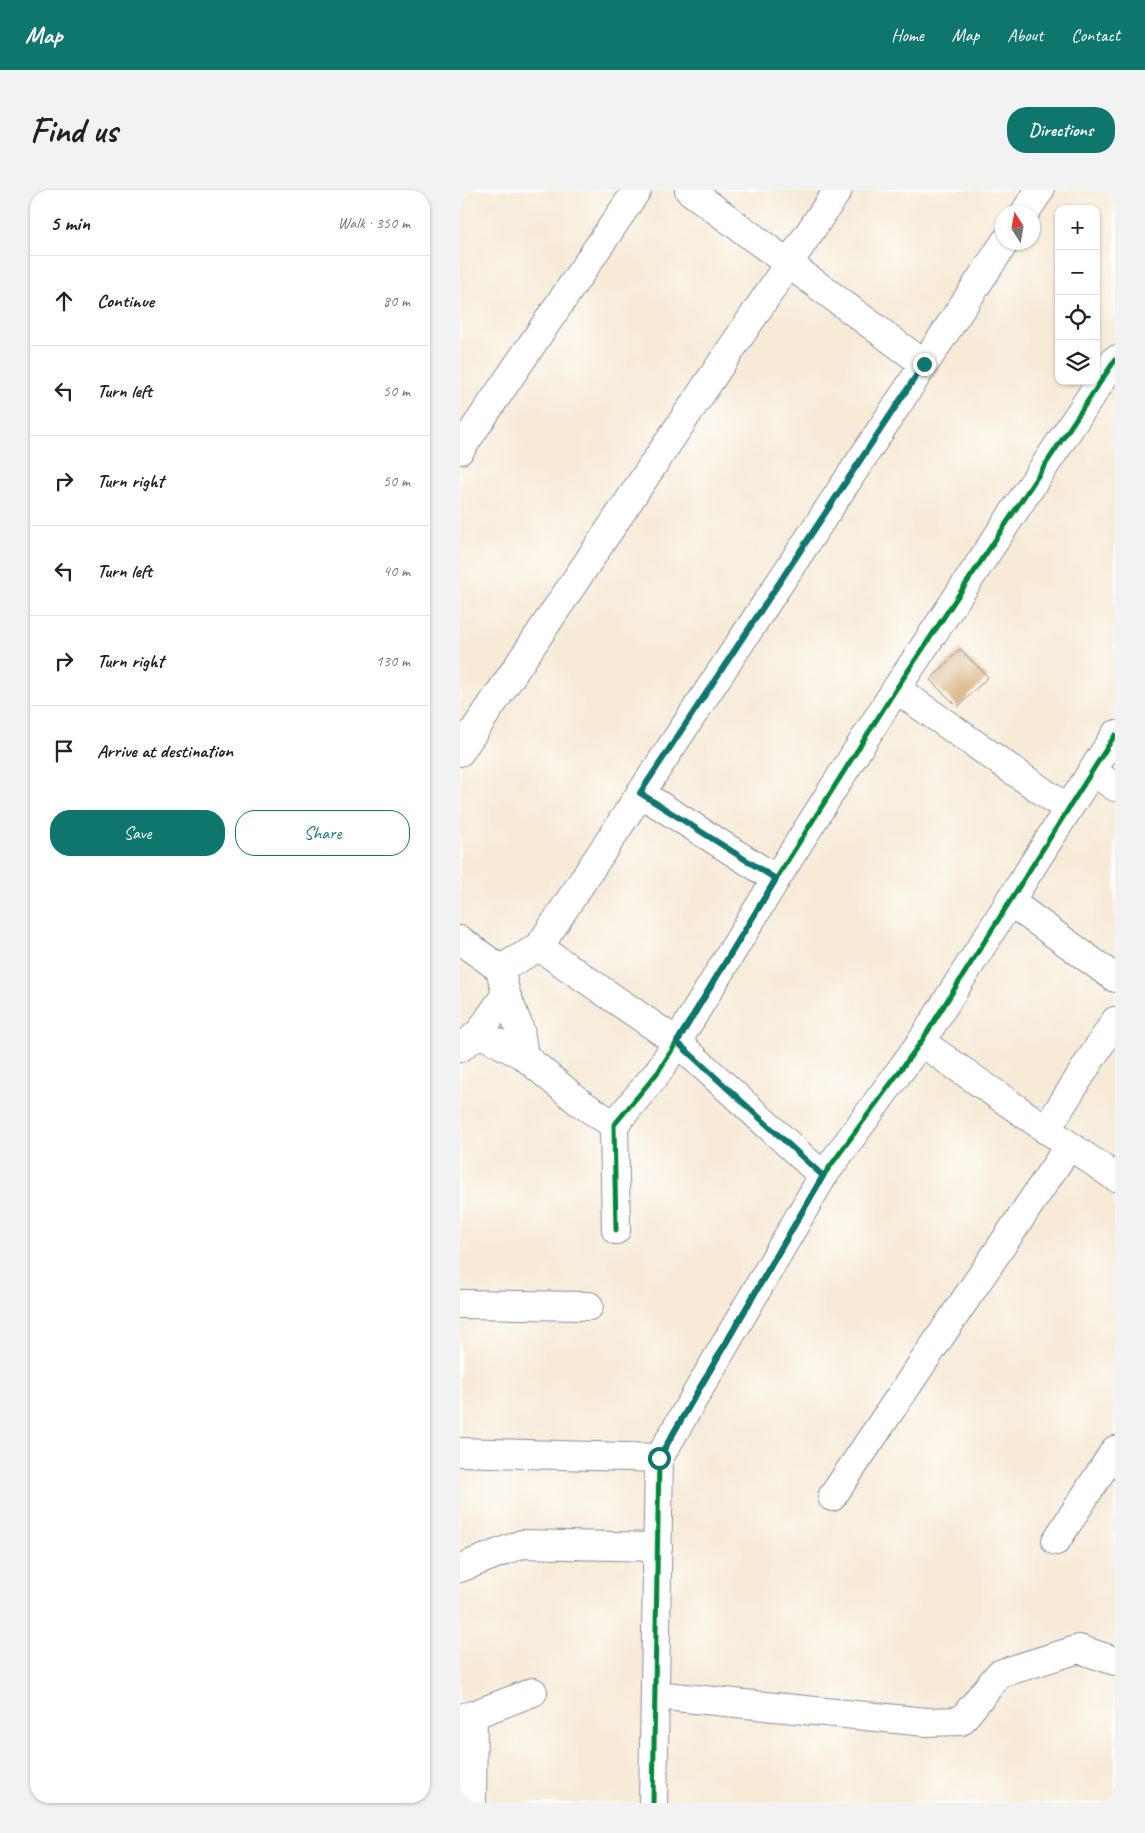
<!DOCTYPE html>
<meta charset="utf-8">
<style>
body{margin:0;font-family:Caveat,sans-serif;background:#f2f2f2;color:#222}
.controls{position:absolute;right:15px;top:15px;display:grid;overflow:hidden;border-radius:10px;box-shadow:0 1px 4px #0004}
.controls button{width:45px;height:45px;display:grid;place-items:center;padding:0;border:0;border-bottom:1px solid #e0e0e0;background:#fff;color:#222;font:25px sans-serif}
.compass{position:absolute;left:535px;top:15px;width:45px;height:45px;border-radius:50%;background:#fff;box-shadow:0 1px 4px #0004;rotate:349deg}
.stop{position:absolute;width:15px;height:15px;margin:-11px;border:4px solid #0f766e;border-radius:50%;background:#fff}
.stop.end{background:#0f766e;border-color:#fff;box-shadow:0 1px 5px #0008}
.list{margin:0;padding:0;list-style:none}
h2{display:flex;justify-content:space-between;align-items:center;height:65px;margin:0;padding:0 20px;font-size:21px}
h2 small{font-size:16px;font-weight:400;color:#767676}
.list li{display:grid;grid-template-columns:32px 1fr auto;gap:15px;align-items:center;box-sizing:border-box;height:90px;padding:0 20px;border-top:1px solid #e0e0e0}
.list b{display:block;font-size:19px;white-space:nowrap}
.list em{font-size:16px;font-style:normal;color:#767676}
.actions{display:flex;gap:10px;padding:15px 20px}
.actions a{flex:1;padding:11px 0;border:1px solid #0f766e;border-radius:20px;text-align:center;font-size:18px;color:#0f766e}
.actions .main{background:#0f766e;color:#fff}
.icon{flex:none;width:28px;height:28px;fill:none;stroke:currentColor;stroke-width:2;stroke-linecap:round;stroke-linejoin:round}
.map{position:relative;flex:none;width:655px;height:1613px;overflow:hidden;border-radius:20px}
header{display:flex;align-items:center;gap:30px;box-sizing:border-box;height:70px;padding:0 25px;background:#0f766e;color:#fff}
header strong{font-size:24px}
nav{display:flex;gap:28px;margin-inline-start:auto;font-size:18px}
.intro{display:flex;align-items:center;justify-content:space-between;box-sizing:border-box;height:120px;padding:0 30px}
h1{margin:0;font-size:35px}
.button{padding:12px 22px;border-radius:20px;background:#0f766e;color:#fff;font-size:18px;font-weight:700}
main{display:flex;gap:30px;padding:0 30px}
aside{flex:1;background:#fff;border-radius:20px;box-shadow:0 1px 4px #0004}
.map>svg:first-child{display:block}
</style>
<header>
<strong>Map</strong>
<nav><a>Home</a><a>Map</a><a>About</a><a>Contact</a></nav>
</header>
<div class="intro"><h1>Find us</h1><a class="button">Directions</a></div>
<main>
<aside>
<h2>5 min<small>Walk · 350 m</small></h2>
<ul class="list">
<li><svg class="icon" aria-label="ahead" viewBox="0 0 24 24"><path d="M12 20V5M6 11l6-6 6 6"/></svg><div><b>Continue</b></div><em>80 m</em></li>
<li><svg class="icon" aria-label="left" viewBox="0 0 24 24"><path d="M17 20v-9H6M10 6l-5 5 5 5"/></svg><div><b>Turn left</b></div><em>50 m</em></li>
<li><svg class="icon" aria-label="right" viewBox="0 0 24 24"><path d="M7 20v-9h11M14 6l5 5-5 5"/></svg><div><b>Turn right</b></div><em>50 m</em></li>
<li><svg class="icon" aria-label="left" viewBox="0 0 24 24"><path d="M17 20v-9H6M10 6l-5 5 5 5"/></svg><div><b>Turn left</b></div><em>40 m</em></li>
<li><svg class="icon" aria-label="right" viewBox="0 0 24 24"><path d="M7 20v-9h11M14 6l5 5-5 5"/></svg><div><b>Turn right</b></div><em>130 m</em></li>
<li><svg class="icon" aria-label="arrive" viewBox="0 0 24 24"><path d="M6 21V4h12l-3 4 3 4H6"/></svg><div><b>Arrive at destination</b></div></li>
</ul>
<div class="actions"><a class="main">Save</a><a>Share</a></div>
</aside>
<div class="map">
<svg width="655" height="1613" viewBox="0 0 655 1613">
<rect width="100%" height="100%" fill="#fdfcf7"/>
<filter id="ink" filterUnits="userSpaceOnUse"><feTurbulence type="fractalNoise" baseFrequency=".02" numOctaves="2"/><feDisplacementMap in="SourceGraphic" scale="10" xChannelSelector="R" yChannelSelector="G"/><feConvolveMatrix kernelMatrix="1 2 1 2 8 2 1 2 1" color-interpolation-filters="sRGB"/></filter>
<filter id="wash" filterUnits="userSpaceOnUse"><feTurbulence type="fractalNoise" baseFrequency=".0096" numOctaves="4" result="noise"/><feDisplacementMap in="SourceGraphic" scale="20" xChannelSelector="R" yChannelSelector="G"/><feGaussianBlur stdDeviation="1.12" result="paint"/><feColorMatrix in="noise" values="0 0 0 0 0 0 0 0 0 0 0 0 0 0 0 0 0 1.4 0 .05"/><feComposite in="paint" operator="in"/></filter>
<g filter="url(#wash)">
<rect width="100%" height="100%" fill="#f7ead7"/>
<g id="blocks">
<path fill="#ce9d61" d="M500 459 528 487 498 517 470 490Z"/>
</g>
</g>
<g filter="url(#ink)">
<use href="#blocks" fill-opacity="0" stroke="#898c9a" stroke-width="1"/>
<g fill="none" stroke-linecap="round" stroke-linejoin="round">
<defs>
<path id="minor" d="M229 0 464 174
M565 22 580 0
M0 260 177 0
M436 499 608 619
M0 562 378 0
M632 581 655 597
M180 603 316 689
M549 711 655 788
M0 750 40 779 46 804 60 840 64 866 119 912 154 935
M79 757 217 852 363 986
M40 779 79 757 545 52
M19 843 64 866
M461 852 655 987
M0 858 19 843 46 804
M586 940 655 831
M156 1040 154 935 198 882 217 852 316 689 436 499 655 170
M0 1114 129 1116
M0 1262 199 1268
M372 1307 609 956
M596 1351 655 1260
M0 1378 62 1354 198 1357
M195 1505 466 1532 501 1531 539 1484 619 1459 655 1471
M0 1528 13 1525 73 1502
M12 1613 13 1525
M193 1613 199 1268 363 986 461 852 655 545"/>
</defs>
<use href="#minor" stroke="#898c9a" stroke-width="30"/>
<use href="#minor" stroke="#fff" stroke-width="28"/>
<defs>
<path id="cycleway" d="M156 1040 154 935 198 882 217 852 316 689 436 499 655 170
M193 1613 199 1268 363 986 461 852 655 545"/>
</defs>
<use href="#cycleway" stroke="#fdfcf7" stroke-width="8"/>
<use href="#cycleway" stroke="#00873e" stroke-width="5"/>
</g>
</g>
<g fill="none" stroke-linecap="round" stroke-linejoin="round" filter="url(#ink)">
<path stroke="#0f766e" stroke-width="6" d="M199 1268 363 986 217 852 316 689 180 603 464 174"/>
</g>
</svg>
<div class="controls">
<button>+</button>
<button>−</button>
<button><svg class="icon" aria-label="locate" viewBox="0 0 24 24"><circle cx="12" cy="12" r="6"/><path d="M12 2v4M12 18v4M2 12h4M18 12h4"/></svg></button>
<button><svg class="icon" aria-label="layers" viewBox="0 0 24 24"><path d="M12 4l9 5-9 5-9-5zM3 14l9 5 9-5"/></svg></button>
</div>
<svg class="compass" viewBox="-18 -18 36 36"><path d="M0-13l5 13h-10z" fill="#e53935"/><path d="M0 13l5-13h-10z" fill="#767676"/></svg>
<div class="stop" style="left:199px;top:1268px"></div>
<div class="stop end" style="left:464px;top:174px"></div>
</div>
</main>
